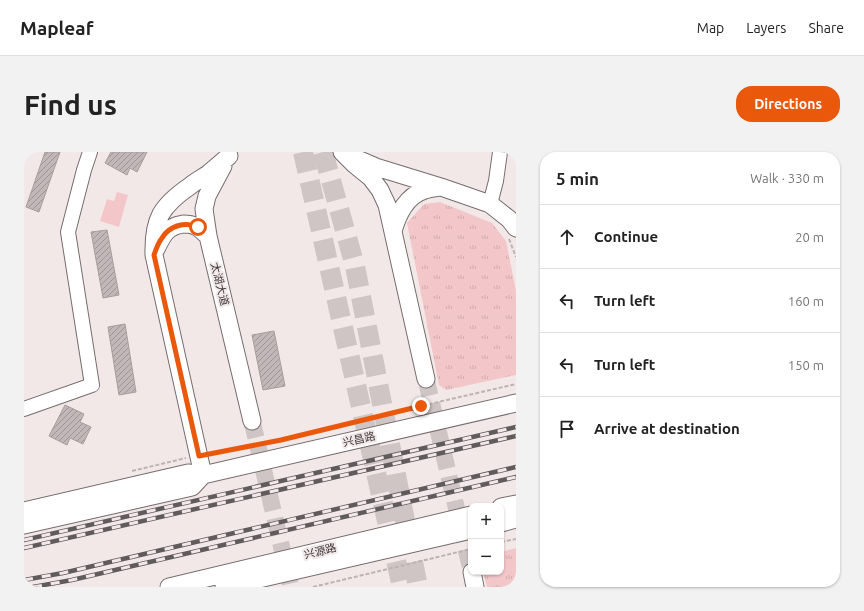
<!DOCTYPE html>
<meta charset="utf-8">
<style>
body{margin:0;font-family:Ubuntu,"Noto Sans SC",sans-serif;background:#f2f2f2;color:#222}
.controls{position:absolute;right:12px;bottom:12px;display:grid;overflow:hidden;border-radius:8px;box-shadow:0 1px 3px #0004}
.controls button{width:36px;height:36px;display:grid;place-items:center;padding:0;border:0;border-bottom:1px solid #e0e0e0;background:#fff;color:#222;font:20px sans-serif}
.stop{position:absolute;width:12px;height:12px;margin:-9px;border:3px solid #ea580c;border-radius:50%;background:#fff}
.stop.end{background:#ea580c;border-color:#fff;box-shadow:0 1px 4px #0008}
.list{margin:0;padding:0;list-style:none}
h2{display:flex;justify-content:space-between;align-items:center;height:52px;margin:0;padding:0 16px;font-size:17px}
h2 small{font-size:13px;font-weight:400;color:#767676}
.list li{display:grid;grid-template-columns:26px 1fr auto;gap:12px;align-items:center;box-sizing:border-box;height:64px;padding:0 16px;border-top:1px solid #e0e0e0}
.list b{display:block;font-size:15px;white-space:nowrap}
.list em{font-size:13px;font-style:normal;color:#767676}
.icon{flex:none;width:22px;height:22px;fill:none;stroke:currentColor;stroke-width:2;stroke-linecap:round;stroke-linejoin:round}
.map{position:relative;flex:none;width:492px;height:435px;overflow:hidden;border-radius:16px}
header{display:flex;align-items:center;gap:24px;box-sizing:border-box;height:56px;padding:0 20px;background:#fff;border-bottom:1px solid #e0e0e0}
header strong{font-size:19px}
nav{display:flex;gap:22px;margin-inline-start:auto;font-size:14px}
.intro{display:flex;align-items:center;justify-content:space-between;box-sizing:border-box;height:96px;padding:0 24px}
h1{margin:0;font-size:28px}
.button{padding:10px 18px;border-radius:16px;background:#ea580c;color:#fff;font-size:14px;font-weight:700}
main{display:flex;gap:24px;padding:0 24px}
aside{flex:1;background:#fff;border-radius:16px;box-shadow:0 1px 3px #0004}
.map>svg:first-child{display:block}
</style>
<header>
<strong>Mapleaf</strong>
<nav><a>Map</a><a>Layers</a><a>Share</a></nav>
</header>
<div class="intro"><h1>Find us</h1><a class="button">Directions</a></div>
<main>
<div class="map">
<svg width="492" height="435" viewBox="0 0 492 435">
<defs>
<pattern id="park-tufts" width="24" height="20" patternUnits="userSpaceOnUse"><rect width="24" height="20" fill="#f3c7c9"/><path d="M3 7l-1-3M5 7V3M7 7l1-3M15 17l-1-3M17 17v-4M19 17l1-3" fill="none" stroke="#d1acae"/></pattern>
<pattern id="building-hatch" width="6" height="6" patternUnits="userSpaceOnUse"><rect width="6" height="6" fill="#c1b7b7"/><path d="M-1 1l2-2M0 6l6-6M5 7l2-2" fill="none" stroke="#9e9696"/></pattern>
</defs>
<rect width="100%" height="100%" fill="#f3e8e8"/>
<path fill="#f3c7c9" d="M93 40 104 43 95 75 76 69 83 47 90 49Z"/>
<path fill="url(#park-tufts)" d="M416 50 468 71 482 89 492 139V223L422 238 415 233 383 71 400 52Z
M492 396V435H463L459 420H477V400Z"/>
<path fill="url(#building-hatch)" stroke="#a79d9d" d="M21 0H36L15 60 2 55Z
M87 0H123L113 20 106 16 103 23 81 11Z
M83 78 95 143 79 146 67 80Z
M101 172 112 240 95 243 84 175Z
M250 179 261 234 239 238 228 183Z
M41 253 60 262 56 270 67 275 59 292 46 286 43 293 25 284Z"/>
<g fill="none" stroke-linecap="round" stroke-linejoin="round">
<path stroke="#cfc5c5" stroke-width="17" stroke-dasharray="17 8" stroke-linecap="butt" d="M402 227 447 418
M228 269 267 435"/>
<path stroke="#cfc5c5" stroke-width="20" stroke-dasharray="20 10" stroke-linecap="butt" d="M279 0 378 435
M299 0 331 114 394 435"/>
<defs>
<path id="minor" d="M466 52 472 29 476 0
M0 257 68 233 44 80 60 18 66 0"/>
<path id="major" d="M318 0 331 13 347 26 356 38 363 53 402 227
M331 6 352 15 417 35 466 52 485 67 492 76
M199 14 183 44 180 57 184 84 228 269
M369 79C374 62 382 44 401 38 406 36 411 36 416 35
M132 97C139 83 142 75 159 72 163 72 167 72 171 74 176 76 180 81 184 84
M179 323 130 103C129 67 137 54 166 34 172 29 178 26 184 22 191 16 198 10 205 4
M477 355 492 352
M0 359 164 321 179 323 492 251
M477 371 492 367
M0 373 168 335 179 323
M448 420 451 435
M145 435 447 363
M200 435 447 378"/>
</defs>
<use href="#minor" stroke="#776d6d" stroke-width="16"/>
<use href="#major" stroke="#776d6d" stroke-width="19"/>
<path stroke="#bcb3b3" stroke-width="2" stroke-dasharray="4 2" stroke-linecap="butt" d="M485 87 492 105
M188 301 257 288 397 254 492 232
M108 319 162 306
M477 390 492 387
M289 435 447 397"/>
<use href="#minor" stroke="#fff" stroke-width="14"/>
<use href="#major" stroke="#fff" stroke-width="17"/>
<defs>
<path id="rail" d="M0 388 492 275
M0 396 492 284
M0 428 39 421 492 315
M9 435 48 428 492 325"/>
</defs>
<use href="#rail" stroke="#615c5c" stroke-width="4.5"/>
<use href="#rail" stroke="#f3e8e8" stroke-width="3" stroke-dasharray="9" stroke-linecap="butt"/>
</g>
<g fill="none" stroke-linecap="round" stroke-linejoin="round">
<path stroke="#ea580c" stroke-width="5" d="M174 75C161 69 145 74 138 86 134 91 132 97 130 103L175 304 257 288 397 254"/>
</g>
<g text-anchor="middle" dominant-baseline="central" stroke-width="4" stroke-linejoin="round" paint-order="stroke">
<g font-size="11" fill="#3f3b3b" stroke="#f3e8e8">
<text transform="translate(196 132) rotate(76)">太湖大道</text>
<text transform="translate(335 287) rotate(-13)">兴昌路</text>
<text transform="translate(296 399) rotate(-14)">兴源路</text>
</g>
</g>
</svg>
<div class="controls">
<button>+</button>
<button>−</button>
</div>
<div class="stop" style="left:174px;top:75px"></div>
<div class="stop end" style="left:397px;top:254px"></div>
</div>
<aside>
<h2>5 min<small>Walk · 330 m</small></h2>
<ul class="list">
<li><svg class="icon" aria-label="ahead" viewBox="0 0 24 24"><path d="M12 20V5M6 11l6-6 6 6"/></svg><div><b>Continue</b></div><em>20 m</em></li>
<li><svg class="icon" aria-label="left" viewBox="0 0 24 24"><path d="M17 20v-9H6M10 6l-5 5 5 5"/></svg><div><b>Turn left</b></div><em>160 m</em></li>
<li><svg class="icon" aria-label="left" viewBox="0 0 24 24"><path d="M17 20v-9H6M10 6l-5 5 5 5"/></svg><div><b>Turn left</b></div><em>150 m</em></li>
<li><svg class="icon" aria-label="arrive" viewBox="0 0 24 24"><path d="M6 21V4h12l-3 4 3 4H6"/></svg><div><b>Arrive at destination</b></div></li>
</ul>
</aside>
</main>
